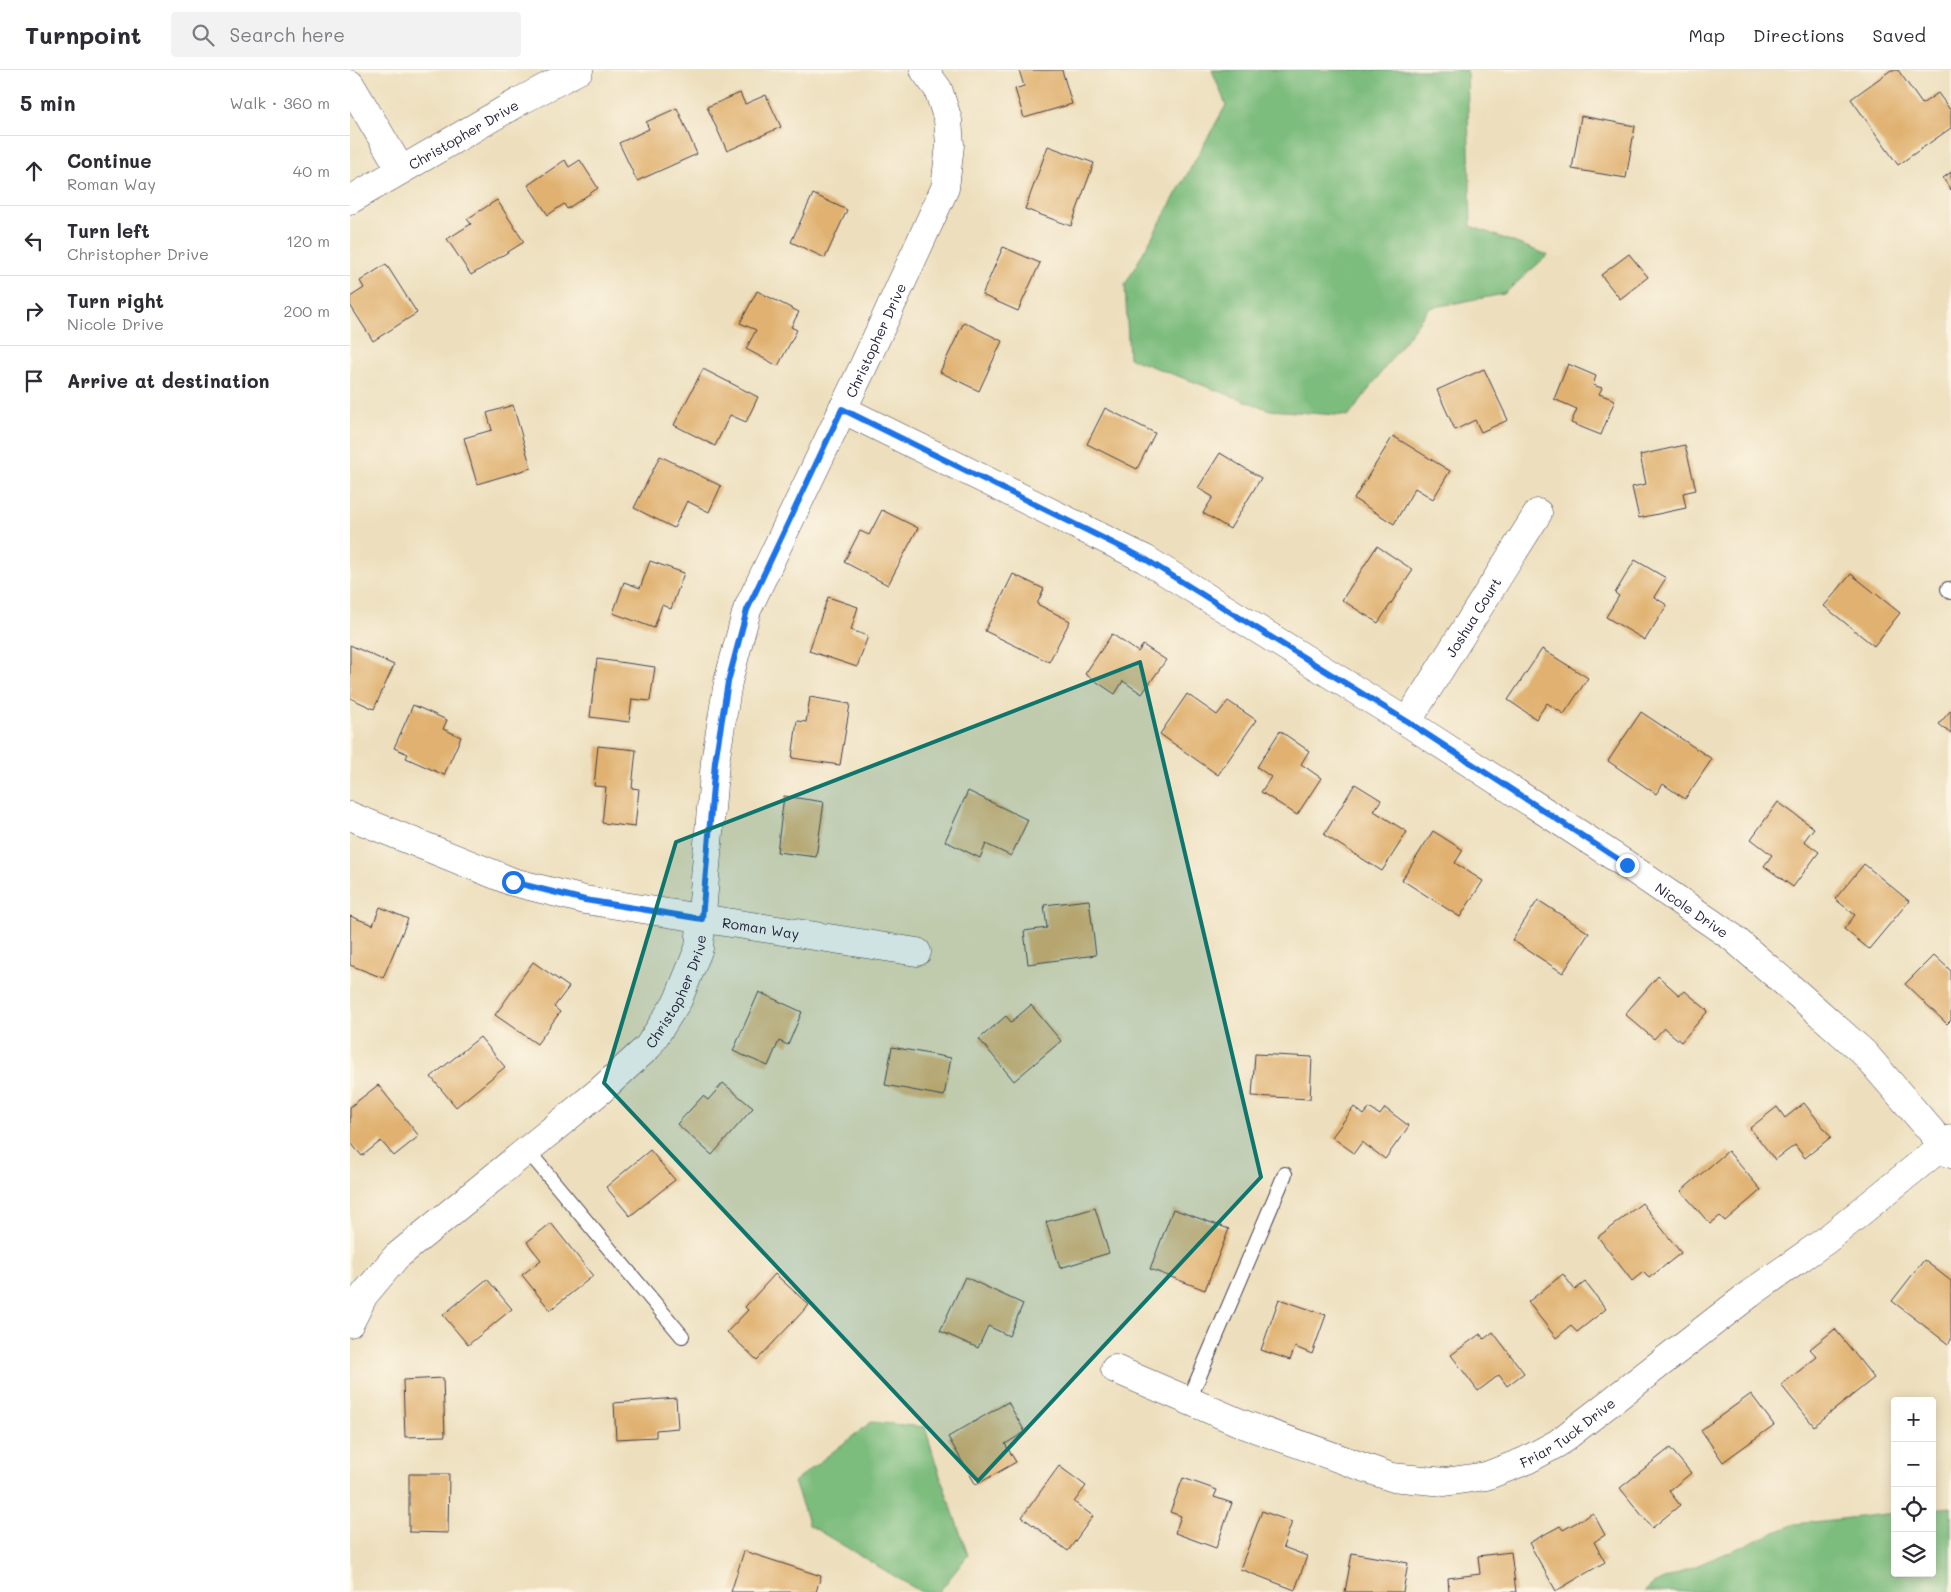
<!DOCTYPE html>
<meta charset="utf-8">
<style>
body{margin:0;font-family:Mali,sans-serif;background:#f2f2f3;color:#2b2b33}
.controls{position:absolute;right:15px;bottom:15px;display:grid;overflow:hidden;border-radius:5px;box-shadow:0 2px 12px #0003}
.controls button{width:45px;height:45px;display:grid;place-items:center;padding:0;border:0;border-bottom:1px solid #e1e1e2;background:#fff;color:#2b2b33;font:25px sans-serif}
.stop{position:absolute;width:15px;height:15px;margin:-11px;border:4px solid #1a73e8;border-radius:50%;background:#fff}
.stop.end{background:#1a73e8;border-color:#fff;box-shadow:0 1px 5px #0008}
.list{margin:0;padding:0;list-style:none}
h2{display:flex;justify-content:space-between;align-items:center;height:65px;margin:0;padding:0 20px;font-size:21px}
h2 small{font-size:16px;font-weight:400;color:#7c7c81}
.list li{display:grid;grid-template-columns:32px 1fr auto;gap:15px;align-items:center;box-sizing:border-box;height:70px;padding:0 20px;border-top:1px solid #e1e1e2}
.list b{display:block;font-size:19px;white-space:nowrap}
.list p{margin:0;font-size:16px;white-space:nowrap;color:#7c7c81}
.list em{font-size:16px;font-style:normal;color:#7c7c81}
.icon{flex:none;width:28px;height:28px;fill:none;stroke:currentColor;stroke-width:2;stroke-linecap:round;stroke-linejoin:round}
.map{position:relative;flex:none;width:1601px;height:1522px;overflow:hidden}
header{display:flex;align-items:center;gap:30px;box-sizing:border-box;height:70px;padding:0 25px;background:#fff;border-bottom:1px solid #e1e1e2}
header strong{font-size:24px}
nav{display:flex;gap:28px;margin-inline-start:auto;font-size:18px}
.search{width:350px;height:45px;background:#f2f2f3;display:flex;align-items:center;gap:12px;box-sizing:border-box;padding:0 18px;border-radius:5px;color:#7c7c81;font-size:19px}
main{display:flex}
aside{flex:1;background:#fff}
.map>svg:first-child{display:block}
</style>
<header>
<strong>Turnpoint</strong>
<div class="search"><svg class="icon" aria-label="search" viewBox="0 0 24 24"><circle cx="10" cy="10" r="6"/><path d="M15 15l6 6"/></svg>Search here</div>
<nav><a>Map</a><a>Directions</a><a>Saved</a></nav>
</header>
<main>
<aside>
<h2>5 min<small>Walk · 360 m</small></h2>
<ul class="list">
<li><svg class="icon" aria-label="ahead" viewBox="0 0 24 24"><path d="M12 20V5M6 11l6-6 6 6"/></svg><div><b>Continue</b><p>Roman Way</p></div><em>40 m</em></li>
<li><svg class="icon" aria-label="left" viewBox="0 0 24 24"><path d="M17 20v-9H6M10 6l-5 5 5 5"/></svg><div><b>Turn left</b><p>Christopher Drive</p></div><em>120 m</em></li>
<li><svg class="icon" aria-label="right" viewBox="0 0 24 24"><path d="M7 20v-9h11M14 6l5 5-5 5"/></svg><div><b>Turn right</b><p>Nicole Drive</p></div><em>200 m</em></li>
<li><svg class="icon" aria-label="arrive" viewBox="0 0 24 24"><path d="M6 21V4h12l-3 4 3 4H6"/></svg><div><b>Arrive at destination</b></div></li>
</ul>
</aside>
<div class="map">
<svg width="1601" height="1522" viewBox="0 0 1601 1522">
<rect width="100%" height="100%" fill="#fcf5e5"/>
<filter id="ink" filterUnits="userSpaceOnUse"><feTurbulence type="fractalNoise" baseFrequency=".02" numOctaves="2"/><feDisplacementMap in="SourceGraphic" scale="10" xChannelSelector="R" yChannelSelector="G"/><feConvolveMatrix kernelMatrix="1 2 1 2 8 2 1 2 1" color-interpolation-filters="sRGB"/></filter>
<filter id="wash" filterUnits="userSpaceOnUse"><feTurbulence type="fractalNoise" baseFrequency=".0096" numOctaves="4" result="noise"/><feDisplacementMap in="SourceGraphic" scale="20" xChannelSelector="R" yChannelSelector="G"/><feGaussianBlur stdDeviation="1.12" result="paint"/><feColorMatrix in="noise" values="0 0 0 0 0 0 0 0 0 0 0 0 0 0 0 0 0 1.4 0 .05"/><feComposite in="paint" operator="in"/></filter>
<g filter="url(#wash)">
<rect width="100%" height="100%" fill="#eddfbd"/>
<path fill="#7cbc7d" stroke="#4f6f5c" d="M862 0H1117L1121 156 1198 185 1154 224 1079 238 999 346 920 340 779 288 775 215 876 35Z
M521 1352 575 1357 588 1400 618 1485 589 1522H571L459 1455 444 1412Z
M1601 1437V1522H1294L1303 1514 1445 1454 1545 1443V1503H1582V1439Z"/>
<g id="blocks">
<path fill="#e0b170" d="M669 0H712L722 34 674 48 665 19 674 16Z
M1541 0H1548L1572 34 1588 23 1601 41V58L1548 95 1501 29Z
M390 23 395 34 416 25 431 57 377 81 357 37Z
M327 38 347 84 287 111 269 73 299 59 296 52Z
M1231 46 1285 56 1276 108 1222 99Z
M698 76 744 93 721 156 675 139Z
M215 90 219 97 230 90 248 118 217 139 214 134 198 145 178 115Z
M1601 102V120L1593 108Z
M463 124 497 140 475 188 441 172Z
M147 130 174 172 121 205 97 169 121 154 117 149Z
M653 177 690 193 668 241 632 225Z
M1279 184 1298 207 1270 229 1251 205Z
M36 194 67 243 23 271 0 235V227L14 218 10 211Z
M407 221 449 242 441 257 447 260 428 296 396 279 406 260 390 253Z
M614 252 652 271 629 321 590 302Z
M1218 294 1246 306 1243 315 1252 318 1249 324 1265 330 1251 365 1221 353 1227 339 1204 329Z
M353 299 408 327 396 352 380 345 365 376 324 355Z
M1134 299 1158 350 1131 362 1125 350 1105 360 1087 320Z
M163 335 181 398 127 414 114 368 142 360 137 343Z
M755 338 805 363 787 399 737 374Z
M1043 366 1100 401 1083 429 1065 418 1044 454 1004 429Z
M1335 375 1346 420 1333 423 1336 438 1289 448 1282 417 1296 414 1290 385Z
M870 383 911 408 880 459 853 443 863 427 848 418Z
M310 386 371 416 359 442 337 431 324 458 284 438Z
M532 440 568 458 538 515 494 492 510 461 519 465Z
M1027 476 1063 500 1028 553 992 530Z
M1285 490 1316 508 1304 527 1317 535 1295 570 1256 547 1269 526 1265 523Z
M300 491 334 503 321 539 312 535 304 558 263 543 274 512 290 518Z
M663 504 694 519 687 534 720 551 699 592 635 561Z
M1501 504 1550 543 1524 576 1474 536Z
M478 527 508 537 501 560 518 566 507 597 459 581Z
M762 564 788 582 793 575 816 590 792 624 773 611 765 624 735 604Z
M0 575 44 595 24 639 0 628Z
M1192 579 1238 608 1214 644 1197 633 1186 649 1158 630Z
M247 589 305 597 300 631 282 629 279 652 240 647Z
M837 624 867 645 878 631 906 650 868 705 810 664Z
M460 627 500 634 490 695 442 688 447 651 456 652Z
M63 635 97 650 93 659 111 667 94 705 56 688 58 684 44 678Z
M1601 640V664L1589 654Z
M1291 642 1362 689 1335 729 1313 714 1306 724 1258 691Z
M930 661 959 681 951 694 971 708 947 745 911 722 921 707 907 697Z
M248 676 286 680 282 718 289 719 285 757 252 753 256 717 244 716Z
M1005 714 1031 730 1024 741 1057 762 1032 801 974 765Z
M618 721 678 750 661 786 636 774 630 788 595 771Z
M434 726 474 732 466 787 427 782Z
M1428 732 1464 758 1454 771 1469 782 1443 817 1414 796 1422 785 1401 769Z
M1083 761 1113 780 1105 793 1133 811 1110 847 1052 810Z
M1514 794 1559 831 1519 879 1494 859 1505 845 1485 829Z
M739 830 746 885 678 894 674 861 697 858 694 835Z
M1188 830 1239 863 1213 903 1162 870Z
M30 837 58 849 33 908 0 895V846L23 855Z
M1584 885 1601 901V950L1597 954 1555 914Z
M183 892 219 917 204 937 210 942 187 974 145 945Z
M1308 906 1329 925 1335 921 1358 941 1331 972 1314 958 1304 969 1275 944Z
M409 922 452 942 438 975 429 971 418 996 383 981Z
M681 935 711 971 664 1011 629 969 656 946 661 952Z
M130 967 155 997 106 1037 81 1007Z
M542 977 601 988 594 1026 535 1015Z
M905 984 962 987 960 1029 902 1026Z
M373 1013 403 1038 362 1085 327 1054 353 1026 358 1030Z
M28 1015 69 1066 44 1086 31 1071 12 1086 0 1072V1037Z
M1454 1033 1481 1067 1455 1088 1445 1075 1425 1090 1400 1058 1427 1037 1435 1048Z
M1004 1037 1014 1045 1019 1038 1030 1045 1035 1038 1059 1056 1035 1089 1012 1072 1004 1083 982 1067Z
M300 1080 325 1110 280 1146 256 1117Z
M1378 1081 1411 1120 1375 1151 1370 1146 1360 1154 1331 1121Z
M1292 1133 1331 1183 1299 1208 1293 1202 1282 1211 1248 1167Z
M745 1138 759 1183 710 1198 696 1152Z
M823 1139 879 1159 855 1220 800 1199Z
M201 1153 243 1206 200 1240 172 1205 191 1190 177 1172Z
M1574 1190 1601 1211V1270L1598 1274 1542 1231Z
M425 1204 459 1235 407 1290 377 1262 398 1240 395 1237Z
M1213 1204 1225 1220 1235 1212 1256 1239 1227 1262 1221 1256 1206 1268 1178 1232Z
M615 1207 673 1234 659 1266 638 1256 628 1278 590 1261Z
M137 1209 162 1239 118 1275 93 1245Z
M929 1229 976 1245 962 1284 945 1277 940 1290 911 1280Z
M1485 1259 1524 1308 1464 1356 1431 1315 1467 1287 1460 1279Z
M1143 1262 1174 1303 1157 1316 1149 1305 1128 1321 1101 1285 1130 1264 1134 1269Z
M93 1308 95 1366 55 1367 53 1310Z
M1401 1324 1424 1355 1373 1392 1351 1360Z
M326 1328 328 1358 306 1360V1367L266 1369 264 1333Z
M658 1332 675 1362 655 1374 666 1392 626 1415 598 1367Z
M1320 1378 1341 1403 1319 1421 1330 1435 1302 1458 1270 1418Z
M709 1396 736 1416 724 1432 743 1446 718 1481 672 1447Z
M59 1404H99L98 1463 59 1462Z
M833 1408 867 1420 864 1427 882 1433 866 1478 825 1463 831 1446 820 1442Z
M912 1441 942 1452 933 1477 957 1486 945 1520 890 1499Z
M1243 1443 1255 1465 1244 1472 1255 1492 1206 1521 1179 1473 1210 1456 1213 1460Z
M394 1481 471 1506 466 1522H381Z
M1161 1482 1166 1522H1099L1098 1508 1130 1504 1128 1486Z
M1002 1483 1058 1493 1053 1522H995Z"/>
</g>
</g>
<g filter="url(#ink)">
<use href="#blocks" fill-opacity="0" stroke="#403e4e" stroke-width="1"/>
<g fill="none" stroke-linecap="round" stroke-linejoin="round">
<defs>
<path id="lane" d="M1598 519 1601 522
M177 1080 332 1266
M839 1330 935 1104"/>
<g id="street">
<path d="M0 14 51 100"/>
<path id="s1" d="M0 130 172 30 229 0"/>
<path id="s2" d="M492 339 795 489 1057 652 1277 795 1382 867 1449 925 1514 983 1601 1084"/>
<path id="s3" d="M1057 652 1188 443"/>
<path id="s4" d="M0 746 163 812 235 830 567 882"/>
<path id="s5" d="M0 1253 14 1225 46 1187 251 1020 298 977 328 930 349 878 365 692 378 612 397 540 513 297 595 118 600 75 598 50 588 19 574 0"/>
<path id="s6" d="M765 1299 893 1354 1041 1407 1095 1412 1136 1406 1175 1391 1208 1373 1401 1223 1475 1171 1601 1069"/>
</g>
</defs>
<use href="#lane" stroke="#403e4e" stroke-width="16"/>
<use href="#street" stroke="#403e4e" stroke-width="29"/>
<use href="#lane" stroke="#fff" stroke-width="14"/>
<use href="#street" stroke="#fff" stroke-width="28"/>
</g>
</g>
<g fill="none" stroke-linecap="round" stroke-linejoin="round" filter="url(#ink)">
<path stroke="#1a73e8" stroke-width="6" d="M163 812 235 830 352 849 365 692 378 612 397 540 492 339 795 489 1058 652 1277 795"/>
</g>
<path fill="#0f766e" fill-opacity="0.2" stroke="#0f766e" stroke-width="4" stroke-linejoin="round" d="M790 592 911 1107 628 1411 254 1013 326 772Z"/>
<g text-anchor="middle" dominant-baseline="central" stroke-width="4" stroke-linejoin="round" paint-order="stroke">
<g font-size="14" fill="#22223b" stroke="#fcf5e5">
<text stroke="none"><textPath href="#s1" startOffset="131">Christopher Drive</textPath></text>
<text stroke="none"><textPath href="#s5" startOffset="1162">Christopher Drive</textPath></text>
<text stroke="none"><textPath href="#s3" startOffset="124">Joshua Court</textPath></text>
<text stroke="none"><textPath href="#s2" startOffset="988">Nicole Drive</textPath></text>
<text stroke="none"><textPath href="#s4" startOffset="428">Roman Way</textPath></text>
<text stroke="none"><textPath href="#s5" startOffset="472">Christopher Drive</textPath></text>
<text stroke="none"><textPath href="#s6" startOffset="485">Friar Tuck Drive</textPath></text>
</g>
</g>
</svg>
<div class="controls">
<button>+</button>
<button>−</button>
<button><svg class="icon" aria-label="locate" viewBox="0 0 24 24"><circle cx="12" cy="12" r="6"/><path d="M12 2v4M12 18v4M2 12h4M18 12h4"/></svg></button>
<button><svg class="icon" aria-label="layers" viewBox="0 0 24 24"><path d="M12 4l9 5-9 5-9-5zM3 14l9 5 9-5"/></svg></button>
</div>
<div class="stop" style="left:163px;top:812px"></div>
<div class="stop end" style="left:1277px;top:795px"></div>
</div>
</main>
